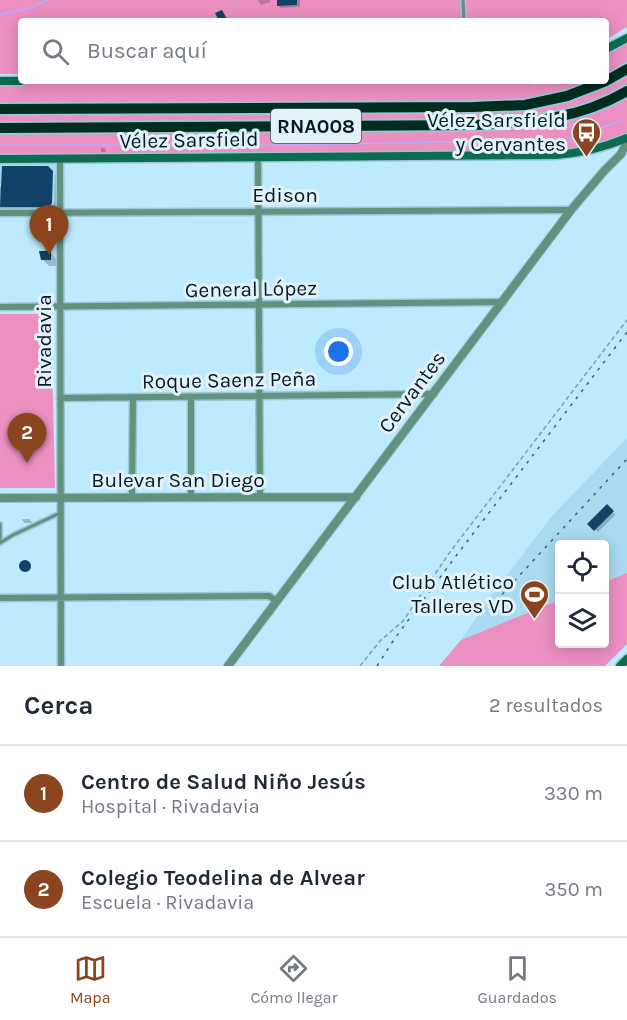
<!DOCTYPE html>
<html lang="es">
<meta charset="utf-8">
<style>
body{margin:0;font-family:Karla,sans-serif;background:#f2f2f3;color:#1f2937}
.controls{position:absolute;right:18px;bottom:18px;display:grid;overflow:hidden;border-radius:6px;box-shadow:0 3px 15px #0003}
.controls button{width:54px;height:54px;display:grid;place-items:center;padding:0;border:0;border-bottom:2px solid #e0e1e3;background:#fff;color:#1f2937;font:30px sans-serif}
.you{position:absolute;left:339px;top:352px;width:21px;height:21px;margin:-15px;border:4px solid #fff;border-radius:50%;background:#1a73e8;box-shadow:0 0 0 9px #1a73e833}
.badge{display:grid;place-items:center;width:39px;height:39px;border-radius:50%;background:#8a441e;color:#fff;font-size:20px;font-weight:700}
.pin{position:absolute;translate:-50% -50px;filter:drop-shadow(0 2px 3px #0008)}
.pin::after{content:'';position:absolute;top:32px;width:21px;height:18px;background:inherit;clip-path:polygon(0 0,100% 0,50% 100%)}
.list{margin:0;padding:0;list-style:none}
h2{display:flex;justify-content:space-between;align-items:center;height:78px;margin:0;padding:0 24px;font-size:26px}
h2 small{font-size:20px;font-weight:400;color:#747a83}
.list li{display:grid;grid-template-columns:39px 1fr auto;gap:18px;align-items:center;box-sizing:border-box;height:96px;padding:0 24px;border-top:2px solid #e0e1e3}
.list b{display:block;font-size:22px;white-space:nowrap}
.list p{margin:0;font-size:20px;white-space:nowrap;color:#747a83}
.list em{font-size:20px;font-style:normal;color:#747a83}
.icon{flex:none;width:33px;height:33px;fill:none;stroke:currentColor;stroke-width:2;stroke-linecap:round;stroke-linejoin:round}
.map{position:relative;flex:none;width:627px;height:666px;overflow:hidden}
.search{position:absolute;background:#fff;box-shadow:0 3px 15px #0003;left:18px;right:18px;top:18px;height:66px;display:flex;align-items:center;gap:15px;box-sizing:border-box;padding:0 21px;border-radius:6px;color:#747a83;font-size:22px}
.sheet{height:270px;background:#fff}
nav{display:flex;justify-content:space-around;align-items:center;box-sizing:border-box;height:84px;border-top:2px solid #e0e1e3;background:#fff;font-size:16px;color:#747a83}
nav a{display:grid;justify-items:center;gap:3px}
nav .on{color:#8a441e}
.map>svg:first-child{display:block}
</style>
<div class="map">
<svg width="627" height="666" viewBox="0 0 627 666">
<rect width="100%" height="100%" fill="#bdeafe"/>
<path fill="#a9daf0" d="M0 164H55L56 208H0Z
M627 438V573L605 582 604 544H560L559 600 461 640 488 600 551 517Z"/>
<path fill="#ec90c2" d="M0 0H627V27L606 40V21H21V74H0Z
M627 38V138L586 152 0 159V81H606V49Z
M0 314H51L55 488H0Z
M627 573V644L605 666H439L461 640 559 600 560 644H604L605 582Z"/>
<path fill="#0003" d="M258 0H270V2L261 5Z
M278 0H300V7L281 8 278 5Z
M101 148H105L106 152H101Z
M52 172 51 211H0V187Z
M55 174 57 177 56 208 54 210Z
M51 253 57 260V266H49L42 259Z
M607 506 615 515 598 532 589 524Z
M22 519H30L32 523H24Z
M21 567a5 5 0 1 1 10 0a5 5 0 1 1-10 0Z"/>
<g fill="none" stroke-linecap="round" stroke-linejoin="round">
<path stroke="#b4affd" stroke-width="1.5" d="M0 15 30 8 47 0
M0 145H290L551 140 572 138 622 121"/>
</g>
<path fill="#124267" d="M277 0H297V5L277 6Z
M222 10 227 19 219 21 215 13Z
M2 166H48L53 171 52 203 49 207H0Z
M39 251H51V260H41Z
M607 504 614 511 594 531 587 524Z
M19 566a6 6 0 1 1 12 0a6 6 0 1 1-12 0Z"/>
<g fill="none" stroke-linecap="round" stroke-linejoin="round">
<defs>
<path id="service" d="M463 0 464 21
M0 524V541
M0 543 13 535 60 513"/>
<path id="minor" d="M258 158 260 497
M60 159 61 666
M0 213 571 210
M0 307 503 302
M60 398 434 394
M132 498 133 398
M191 498V397
M0 598 269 596 277 601"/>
<path id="tertiary" d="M0 498 356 497
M228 666 571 210 604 171 621 154 627 142"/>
<path id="secondary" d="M606 49 627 38
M0 81H21
M0 159 556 155C582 153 603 148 627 138
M620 666 627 659"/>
<path id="motorway" d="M606 81 627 69
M0 109 473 107 525 105 567 96 606 81
M0 128 475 125C529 123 580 119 627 91"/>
</defs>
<use href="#service" stroke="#9bc5d7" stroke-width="6"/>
<use href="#minor" stroke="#9bc5d7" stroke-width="9"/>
<use href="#tertiary" stroke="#9bc5d7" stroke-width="10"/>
<use href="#secondary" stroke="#9bc5d7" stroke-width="11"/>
<use href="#motorway" stroke="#9bc5d7" stroke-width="14"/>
<path stroke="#7aa1b2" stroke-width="1.5" stroke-dasharray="4.5 3" stroke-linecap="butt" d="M360 666 380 641 403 621 450 552 627 320"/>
<use href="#service" stroke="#61927e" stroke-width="3"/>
<use href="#minor" stroke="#61927e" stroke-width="6"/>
<use href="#tertiary" stroke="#61927e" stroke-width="8"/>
<use href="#secondary" stroke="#0c6b50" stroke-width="8"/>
<use href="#motorway" stroke="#002d1f" stroke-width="10"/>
<path stroke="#436473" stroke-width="1.5" stroke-dasharray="3 6" stroke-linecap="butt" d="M496 601 627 459
M377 666 395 638 456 556 627 332"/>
</g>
<defs>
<symbol id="bus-pin" viewBox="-11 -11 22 30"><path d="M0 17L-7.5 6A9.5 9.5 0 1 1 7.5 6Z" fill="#8a441e" stroke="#e3f2f9"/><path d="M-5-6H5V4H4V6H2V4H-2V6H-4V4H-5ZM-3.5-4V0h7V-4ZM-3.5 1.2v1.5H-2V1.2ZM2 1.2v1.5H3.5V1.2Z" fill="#fff"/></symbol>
<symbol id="stadium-pin" viewBox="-11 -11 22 30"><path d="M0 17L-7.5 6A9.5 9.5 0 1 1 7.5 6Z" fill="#8a441e" stroke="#e3f2f9"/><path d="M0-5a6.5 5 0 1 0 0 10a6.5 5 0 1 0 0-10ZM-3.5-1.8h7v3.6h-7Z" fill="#fff"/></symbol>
</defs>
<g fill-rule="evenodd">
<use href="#bus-pin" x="570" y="116" width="33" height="45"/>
<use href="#stadium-pin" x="518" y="578" width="33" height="45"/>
</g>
<g text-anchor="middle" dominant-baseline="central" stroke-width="6" stroke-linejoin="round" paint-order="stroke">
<rect fill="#e3f2f9" stroke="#445c66" stroke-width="1.5" x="271" y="109" width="90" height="34" rx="4.5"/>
<g font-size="20" font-weight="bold" fill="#001b27">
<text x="316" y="126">RNA008</text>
</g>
<g font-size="21" fill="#001b27" stroke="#e3f2f9" text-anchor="end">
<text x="566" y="120">Vélez Sarsfield<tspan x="566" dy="24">y Cervantes</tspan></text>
<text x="514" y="582">Club Atlético<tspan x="514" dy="24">Talleres VD</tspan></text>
</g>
<g font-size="21" fill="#001b27" stroke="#e3f2f9">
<text transform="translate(189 140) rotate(-1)">Vélez Sarsfield</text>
<text x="285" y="195">Edison</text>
<text transform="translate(251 289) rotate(-1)">General López</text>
<text transform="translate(44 341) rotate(-90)">Rivadavia</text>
<text transform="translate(229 380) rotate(-1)">Roque Saenz Peña</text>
<text transform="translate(412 392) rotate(-53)">Cervantes</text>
<text x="178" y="480">Bulevar San Diego</text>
</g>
</g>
</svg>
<div class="controls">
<button><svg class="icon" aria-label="locate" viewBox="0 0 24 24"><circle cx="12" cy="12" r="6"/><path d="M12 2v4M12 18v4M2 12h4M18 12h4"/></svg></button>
<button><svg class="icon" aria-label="layers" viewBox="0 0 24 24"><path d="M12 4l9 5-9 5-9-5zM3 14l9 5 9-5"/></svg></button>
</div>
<div class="you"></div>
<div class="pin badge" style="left:49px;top:255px">1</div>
<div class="pin badge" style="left:27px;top:463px">2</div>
<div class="search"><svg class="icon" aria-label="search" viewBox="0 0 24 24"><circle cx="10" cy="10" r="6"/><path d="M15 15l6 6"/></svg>Buscar aquí</div>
</div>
<section class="sheet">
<h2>Cerca<small>2 resultados</small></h2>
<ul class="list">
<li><span class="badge">1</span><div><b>Centro de Salud Niño Jesús</b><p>Hospital · Rivadavia</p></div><em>330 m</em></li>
<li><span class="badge">2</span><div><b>Colegio Teodelina de Alvear</b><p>Escuela · Rivadavia</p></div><em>350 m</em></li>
</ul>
</section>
<nav>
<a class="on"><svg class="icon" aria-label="map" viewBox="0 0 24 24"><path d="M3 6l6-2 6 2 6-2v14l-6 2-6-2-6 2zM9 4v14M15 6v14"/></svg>Mapa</a>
<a><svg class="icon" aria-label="directions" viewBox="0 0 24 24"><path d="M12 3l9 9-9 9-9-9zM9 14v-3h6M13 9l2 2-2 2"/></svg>Cómo llegar</a>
<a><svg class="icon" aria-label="saved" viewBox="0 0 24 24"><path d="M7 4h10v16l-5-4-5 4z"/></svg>Guardados</a>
</nav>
